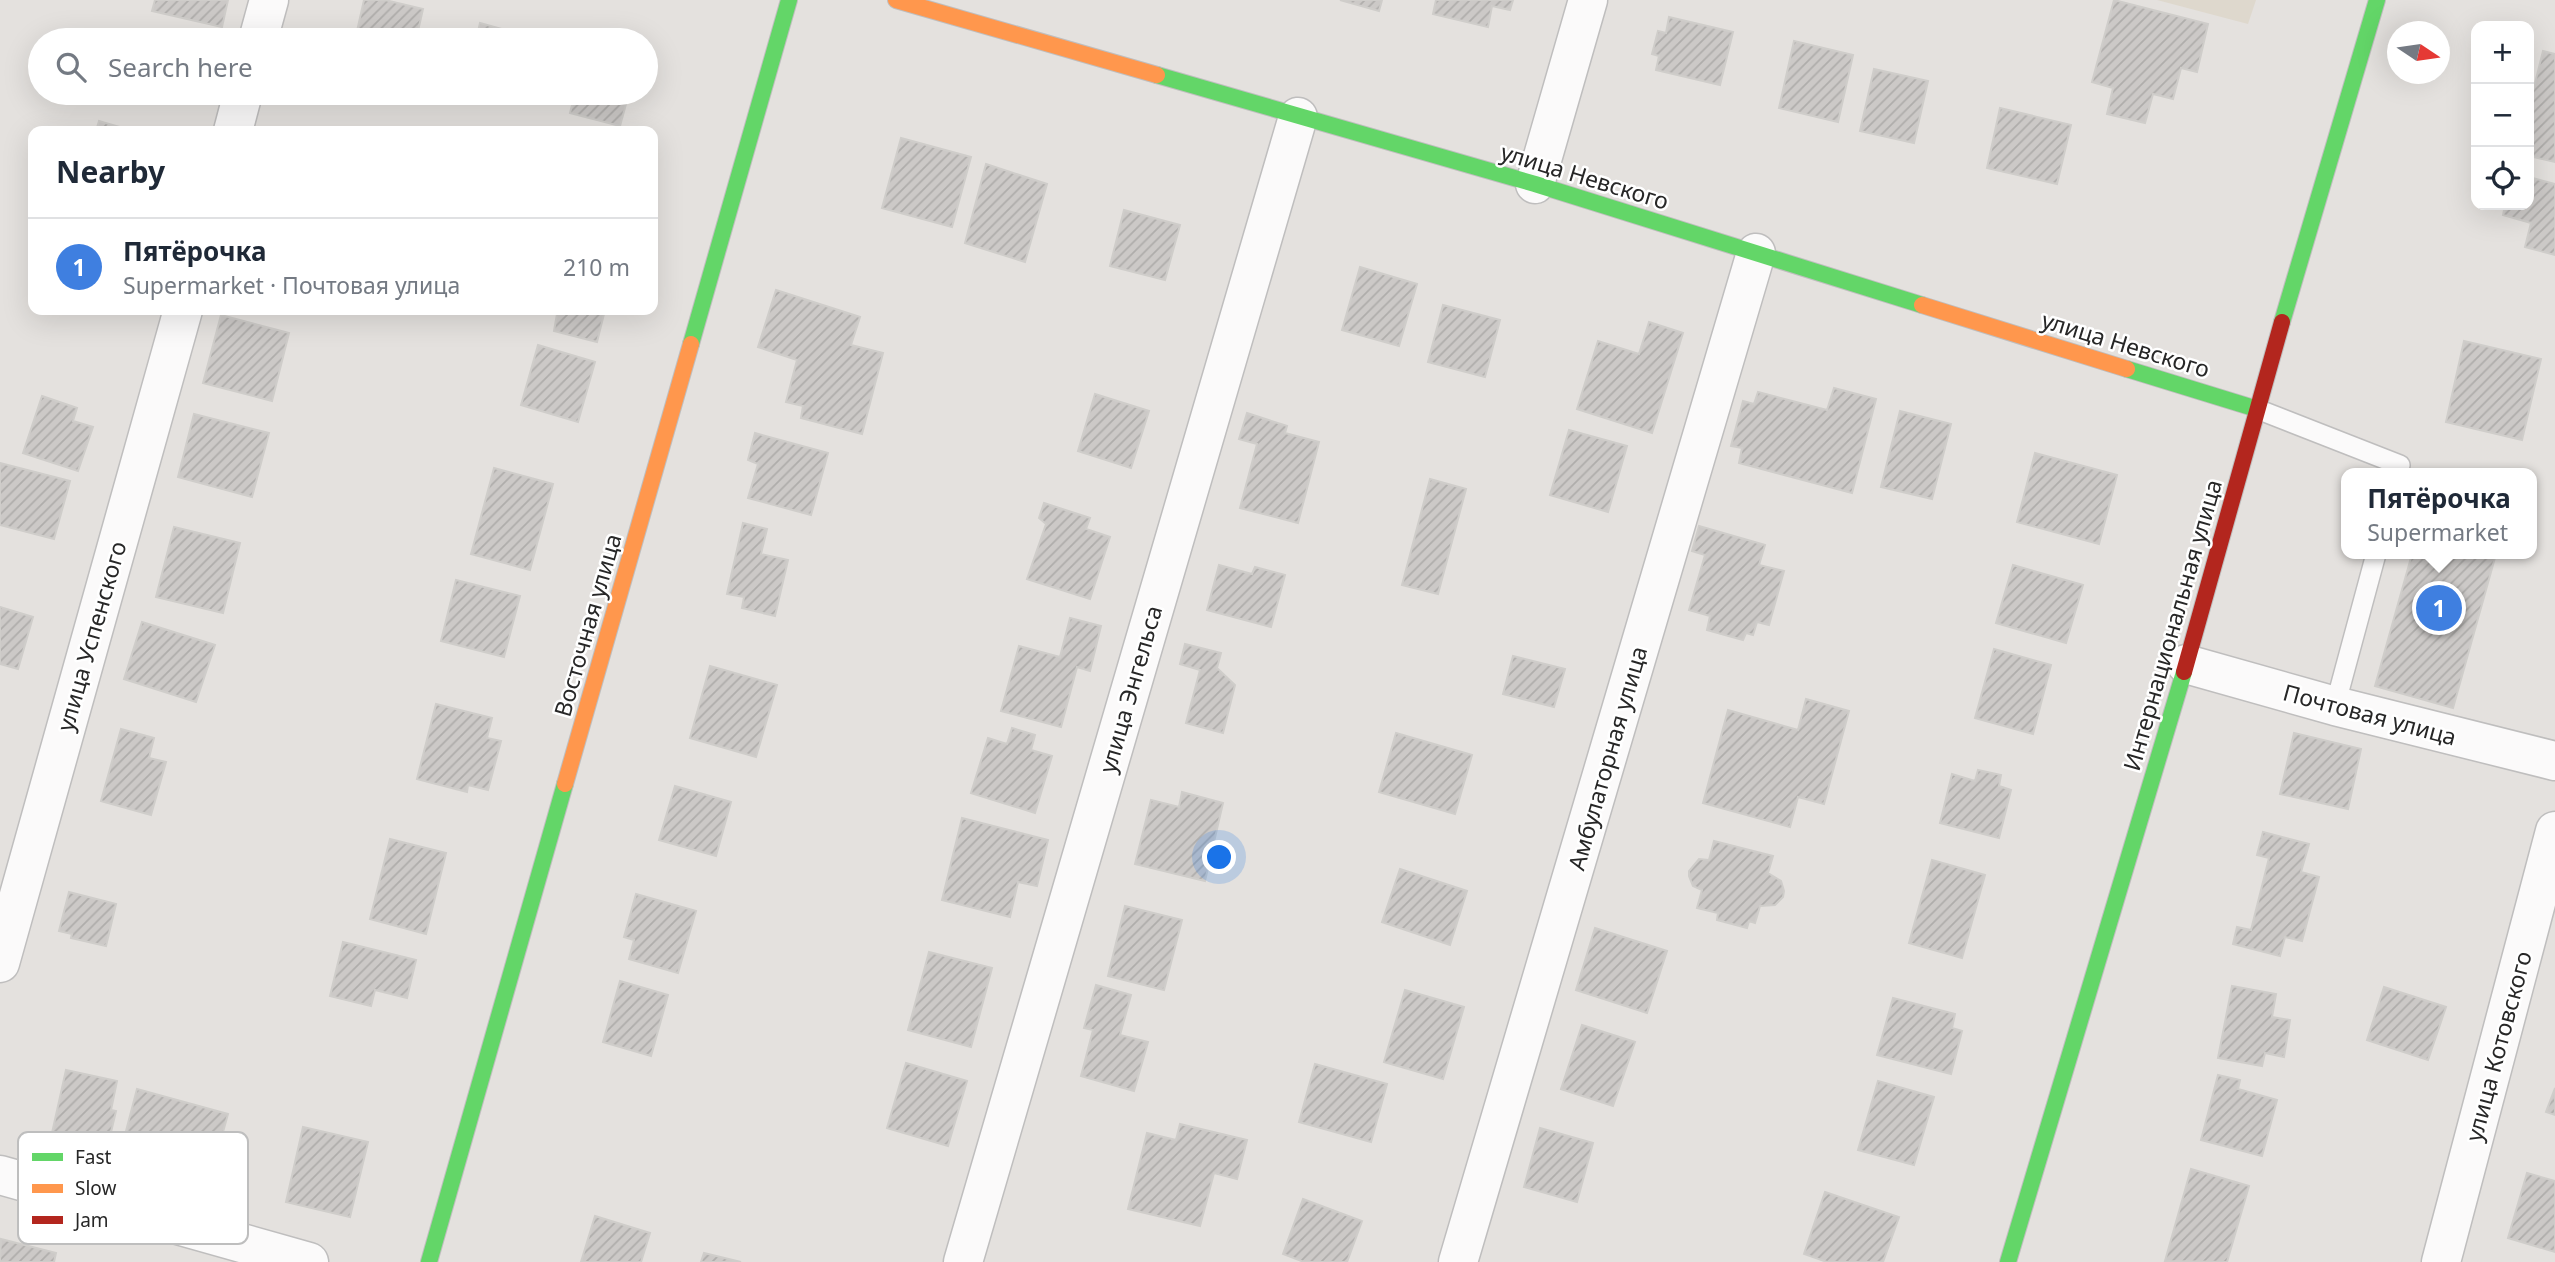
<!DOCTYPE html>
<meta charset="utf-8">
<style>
body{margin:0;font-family:"Noto Sans",sans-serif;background:#f6f6f7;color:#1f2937}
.controls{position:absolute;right:21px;top:21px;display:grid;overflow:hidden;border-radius:14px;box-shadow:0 7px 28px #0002}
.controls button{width:63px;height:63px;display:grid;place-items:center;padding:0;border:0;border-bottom:2px solid #e0e1e3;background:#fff;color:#1f2937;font:35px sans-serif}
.compass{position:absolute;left:2387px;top:21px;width:63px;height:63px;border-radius:50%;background:#fff;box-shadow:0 7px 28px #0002;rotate:103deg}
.you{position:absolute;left:1220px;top:858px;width:24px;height:24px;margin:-18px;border:5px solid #fff;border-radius:50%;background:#1a73e8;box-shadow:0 0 0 10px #1a73e833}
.badge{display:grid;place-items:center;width:46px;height:46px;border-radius:50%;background:#7c3aed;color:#fff;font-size:23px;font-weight:700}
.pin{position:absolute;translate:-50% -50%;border:4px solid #fff;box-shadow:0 2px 7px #0006}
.popup{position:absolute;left:2341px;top:468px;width:196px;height:91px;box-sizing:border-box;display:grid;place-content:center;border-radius:14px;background:#fff;filter:drop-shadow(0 2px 5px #0005);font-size:23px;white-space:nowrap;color:#747a83}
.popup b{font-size:26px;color:#1f2937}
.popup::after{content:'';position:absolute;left:50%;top:100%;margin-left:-14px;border:14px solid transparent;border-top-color:#fff}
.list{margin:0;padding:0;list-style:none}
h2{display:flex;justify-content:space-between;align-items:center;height:91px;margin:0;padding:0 28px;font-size:30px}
h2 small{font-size:23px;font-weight:400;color:#747a83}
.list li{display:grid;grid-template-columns:46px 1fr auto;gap:21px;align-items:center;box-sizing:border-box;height:98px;padding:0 28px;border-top:2px solid #e0e1e3}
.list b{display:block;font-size:26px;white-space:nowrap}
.list p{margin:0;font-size:23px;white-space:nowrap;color:#747a83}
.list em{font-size:23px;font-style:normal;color:#747a83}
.icon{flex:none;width:38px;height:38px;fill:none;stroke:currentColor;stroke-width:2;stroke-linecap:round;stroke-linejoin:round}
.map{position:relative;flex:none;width:2555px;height:1262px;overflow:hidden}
.search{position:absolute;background:#fff;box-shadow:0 7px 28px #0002;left:28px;top:28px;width:630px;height:77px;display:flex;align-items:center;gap:18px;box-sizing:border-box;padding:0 24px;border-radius:38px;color:#747a83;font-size:26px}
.panel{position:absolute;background:#fff;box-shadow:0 7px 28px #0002;left:28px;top:126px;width:630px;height:189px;border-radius:14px}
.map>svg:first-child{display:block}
</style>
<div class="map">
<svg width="2555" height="1262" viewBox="0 0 2555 1262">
<defs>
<pattern id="building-hatch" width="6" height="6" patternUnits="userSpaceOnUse" patternTransform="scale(1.75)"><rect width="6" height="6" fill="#ccc9c7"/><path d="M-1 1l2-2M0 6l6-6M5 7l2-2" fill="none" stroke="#afadab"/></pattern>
</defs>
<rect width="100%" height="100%" fill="#e4e1de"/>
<path fill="#ded8cd" d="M2157 0H2256L2248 24Z"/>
<path fill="url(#building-hatch)" stroke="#cfcdca" stroke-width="2" d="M155 0H228L222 27 152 11Z
M364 0H385L423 9 416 40H355Z
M1340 0H1382L1379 11Z
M1436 0H1513L1510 10 1492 6 1488 27 1433 14Z
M2114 0 2208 24 2197 72 2181 68 2173 99 2153 94 2145 123 2107 114 2113 88 2092 82Z
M1669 17 1733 32 1720 85 1656 70 1659 56 1652 54 1658 31 1666 33Z
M480 23 516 33 514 40H476Z
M1794 41 1853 55 1838 122 1779 108Z
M2543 51 2555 54V162L2529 156V107Z
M1874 69 1928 81 1914 143 1860 131Z
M575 93H629L620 126 570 113Z
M2000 108 2071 125 2057 184 1987 168Z
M99 121 133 131H96Z
M901 138 971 157 952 227 882 208Z
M986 164 1047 184 1025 262 965 243Z
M2529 177 2555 184V255L2525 247 2531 223 2503 215 2505 205H2529Z
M1124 210 1180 225 1165 280 1110 266Z
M1360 267 1417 284 1399 346 1342 330Z
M776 290 860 317 851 345 883 353 862 434 801 418 803 406 786 402 797 360 758 347Z
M1443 305 1500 320 1485 377 1428 362Z
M545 310H605L597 342 554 331 557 314Z
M221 315 289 333 272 401 203 383Z
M1649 322 1683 333 1652 433 1577 409 1598 341 1639 354Z
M2464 341 2541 359 2522 440 2446 422Z
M538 345 595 362 578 422 521 405Z
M1834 388 1876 399 1852 493 1739 463 1742 448 1731 446 1743 401 1754 404 1758 392 1827 410Z
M1095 394 1149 411 1131 468 1078 451Z
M42 396 77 408 73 421 93 427 78 471 23 453Z
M1900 411 1951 424 1932 499 1881 487Z
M1247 413 1287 426 1285 433 1319 442 1298 523 1240 508 1257 444 1239 439Z
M194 414 269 433 252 497 178 477Z
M1569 430 1627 446 1608 512 1550 495Z
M755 433 828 453 811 515 748 498 758 464 748 460Z
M2035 453 2117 475 2099 544 2017 522Z
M0 463 70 481 54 539 0 525Z
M494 468 553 484 530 570 471 554Z
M1430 479 1466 489 1438 594 1402 585Z
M1044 503 1090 518 1086 529 1110 537 1090 599 1027 579 1046 524 1039 518Z
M743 523 767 529 761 554 788 560 775 616 742 608 744 597 727 594Z
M1699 526 1765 545 1759 565 1784 571 1769 625 1757 622 1753 635 1746 633 1743 640 1707 630 1710 616 1689 610 1705 555 1692 551Z
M174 527 240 543 223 613 156 597Z
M2412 554H2496L2453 708 2375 686Z
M1219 565 1252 574 1255 567 1285 575 1271 627 1207 610Z
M2013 565 2083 585 2066 643 1996 623Z
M456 580 520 596 504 657 441 641Z
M0 607 33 617 18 669 0 664Z
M1070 618 1101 626 1090 671 1077 667 1061 727 1001 711 1019 646 1060 657Z
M142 622 215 645 196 702 124 679Z
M1185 644 1221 653 1217 668 1235 685 1223 733 1186 723 1200 670 1180 664Z
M1994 649 2051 665 2033 734 1975 718Z
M1513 656 1565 669 1554 707 1503 694Z
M710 666 777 685 756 757 690 738Z
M1806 699 1849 711 1824 804 1798 797 1790 827 1703 803 1728 710 1798 730Z
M436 704 492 718 487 738 501 741 488 790 468 785 467 792 417 779Z
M1012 728 1035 735 1031 750 1052 756 1035 813 971 793 988 738 1007 744Z
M121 729 154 738 149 758 166 762 151 815 101 801Z
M1396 733 1472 755 1455 814 1379 792Z
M2294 733 2361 749 2348 809 2280 794Z
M1978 770 2001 775 1999 786 2011 790 1999 838 1940 823 1952 774 1975 781Z
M675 786 731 802 716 856 659 840Z
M1182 792 1223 803 1205 881 1135 864 1151 800 1179 807Z
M962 818 1048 840 1037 886 1018 882 1010 917 942 900Z
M2263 832 2309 844 2301 872 2319 877 2302 941 2285 937 2280 956 2233 944 2237 927 2251 930 2269 858 2257 855Z
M390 839 446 853 426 934 370 919Z
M1714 841 1773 856 1768 873 1781 881 1784 891 1783 897 1775 905 1760 906 1755 923 1749 921 1747 928 1717 920 1718 913 1697 908 1702 890 1693 886 1689 876V871L1699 859 1709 860Z
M1932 860 1985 875 1962 958 1909 943Z
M1400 869 1467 891 1450 945 1382 922Z
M69 892 116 904 106 946 71 938 72 934 59 931Z
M636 894 696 911 678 973 629 959 634 940 624 937Z
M1125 906 1182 920 1164 990 1108 976Z
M1595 928 1667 951 1647 1013 1576 990Z
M343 942 416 960 407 998 375 990 371 1006 330 996Z
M929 952 992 968 971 1047 908 1030Z
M620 981 668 995 651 1056 603 1042Z
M1096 985 1131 995 1120 1035 1148 1042 1134 1091 1081 1076 1093 1030 1084 1028Z
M2232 986 2276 994 2272 1017 2290 1020 2284 1057 2265 1053 2262 1066 2218 1058Z
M2384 987 2446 1007 2428 1060 2367 1040Z
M1405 990 1464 1007 1443 1079 1384 1062Z
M1893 998 1955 1014 1952 1028 1962 1031 1951 1074 1877 1055Z
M1582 1025 1635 1042 1613 1106 1561 1089Z
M906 1063 967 1081 948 1146 887 1128Z
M1315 1064 1387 1084 1371 1142 1299 1122Z
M66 1070 117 1081 111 1110 116 1111 108 1145 52 1133Z
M2218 1075 2240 1080 2238 1089 2277 1100 2262 1156 2201 1140Z
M1878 1081 1934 1097 1914 1165 1858 1150Z
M2555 1088V1115L2546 1112Z
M137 1089 228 1114 210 1179 168 1168 175 1144 126 1131Z
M1180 1124 1247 1140 1237 1179 1214 1173 1200 1226 1128 1209 1147 1133 1176 1140Z
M303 1127 368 1142 350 1217 286 1202Z
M1540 1128 1593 1143 1577 1202 1524 1187Z
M2191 1169 2249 1186 2227 1262 2165 1261Z
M2527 1173 2555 1181V1252L2508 1238Z
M1825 1192 1899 1217 1883 1262H1827L1804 1254Z
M1303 1199 1362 1221 1347 1262H1304L1283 1254Z
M595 1216 650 1233 641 1262H581Z
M1 1239 56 1253 54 1262H0Z
M704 1253 741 1262H701Z"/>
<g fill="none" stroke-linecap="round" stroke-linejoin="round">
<defs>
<path id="lane" d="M2257 409 2400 465 2398 473
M2335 706 2376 554"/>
<path id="street" d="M258 40 269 0
M233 131 243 93
M1535 184 1588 0
M2186 664 2335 706 2555 761
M0 963 183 310
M0 1175 309 1262
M963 1262 1298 117
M1458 1262 1756 253
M2441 1262 2555 831"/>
<path id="fast" d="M1157 75 1535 184 1922 305
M2282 322 2377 0
M691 344 789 0
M2127 369 2257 409
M429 1262 565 784
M2008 1262 2184 672"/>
<path id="slow" d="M896 0 1157 75
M1922 305 2127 369
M565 784 691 344"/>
<path id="jam" d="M2184 672 2282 322"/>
</defs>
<use href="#lane" stroke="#bfbebe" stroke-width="22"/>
<use href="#street" stroke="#bfbebe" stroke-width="41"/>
<use href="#fast" stroke="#bfbebe" stroke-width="18"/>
<use href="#slow" stroke="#bfbebe" stroke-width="18"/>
<use href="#jam" stroke="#bfbebe" stroke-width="18"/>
<use href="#lane" stroke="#fbfafa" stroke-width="19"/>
<use href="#street" stroke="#fbfafa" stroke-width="38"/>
<use href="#fast" stroke="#63d668" stroke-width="16"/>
<use href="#slow" stroke="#ff974d" stroke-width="16"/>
<use href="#jam" stroke="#b3261e" stroke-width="16"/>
</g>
<g text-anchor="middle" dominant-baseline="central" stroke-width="5" stroke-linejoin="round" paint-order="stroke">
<g font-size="23" fill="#272727" stroke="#fff">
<text transform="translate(1585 176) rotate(17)">улица Невского</text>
<text transform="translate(2126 344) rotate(17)">улица Невского</text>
<text transform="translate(587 625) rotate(-74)">Восточная улица</text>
<text transform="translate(2172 625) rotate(-74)">Интернациональная улица</text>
<text transform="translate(91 636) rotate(-74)">улица Успенского</text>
<text transform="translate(1130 689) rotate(-74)">улица Энгельса</text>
<text transform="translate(2370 714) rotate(15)">Почтовая улица</text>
<text transform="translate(1607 758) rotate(-74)">Амбулаторная улица</text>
<text transform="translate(2498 1046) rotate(-75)">улица Котовского</text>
</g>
</g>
<rect x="18" y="1132" width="230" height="112" rx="10" fill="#fff" stroke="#bebebe" stroke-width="2"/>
<rect x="32" y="1153" width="31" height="8" fill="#63d668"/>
<rect x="32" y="1184" width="31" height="9" fill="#ff974d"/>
<rect x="32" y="1216" width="31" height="8" fill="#b3261e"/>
<g font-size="19" fill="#272727">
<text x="75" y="1164">Fast</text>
<text x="75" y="1195">Slow</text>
<text x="75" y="1227">Jam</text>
</g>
</svg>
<div class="controls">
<button>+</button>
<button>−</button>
<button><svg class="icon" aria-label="locate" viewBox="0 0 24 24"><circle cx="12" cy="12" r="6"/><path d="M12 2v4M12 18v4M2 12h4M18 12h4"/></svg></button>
</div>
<svg class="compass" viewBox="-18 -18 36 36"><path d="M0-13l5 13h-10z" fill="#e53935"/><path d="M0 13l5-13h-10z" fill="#747a83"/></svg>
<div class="you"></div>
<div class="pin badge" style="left:2439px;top:608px;background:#3f7fe0">1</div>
<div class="popup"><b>Пятёрочка</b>Supermarket</div>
<div class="search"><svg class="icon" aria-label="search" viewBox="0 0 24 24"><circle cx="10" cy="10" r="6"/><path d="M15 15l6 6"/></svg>Search here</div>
<section class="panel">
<h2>Nearby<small></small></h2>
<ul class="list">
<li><span class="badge" style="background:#3f7fe0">1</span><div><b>Пятёрочка</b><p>Supermarket · Почтовая улица</p></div><em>210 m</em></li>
</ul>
</section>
</div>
